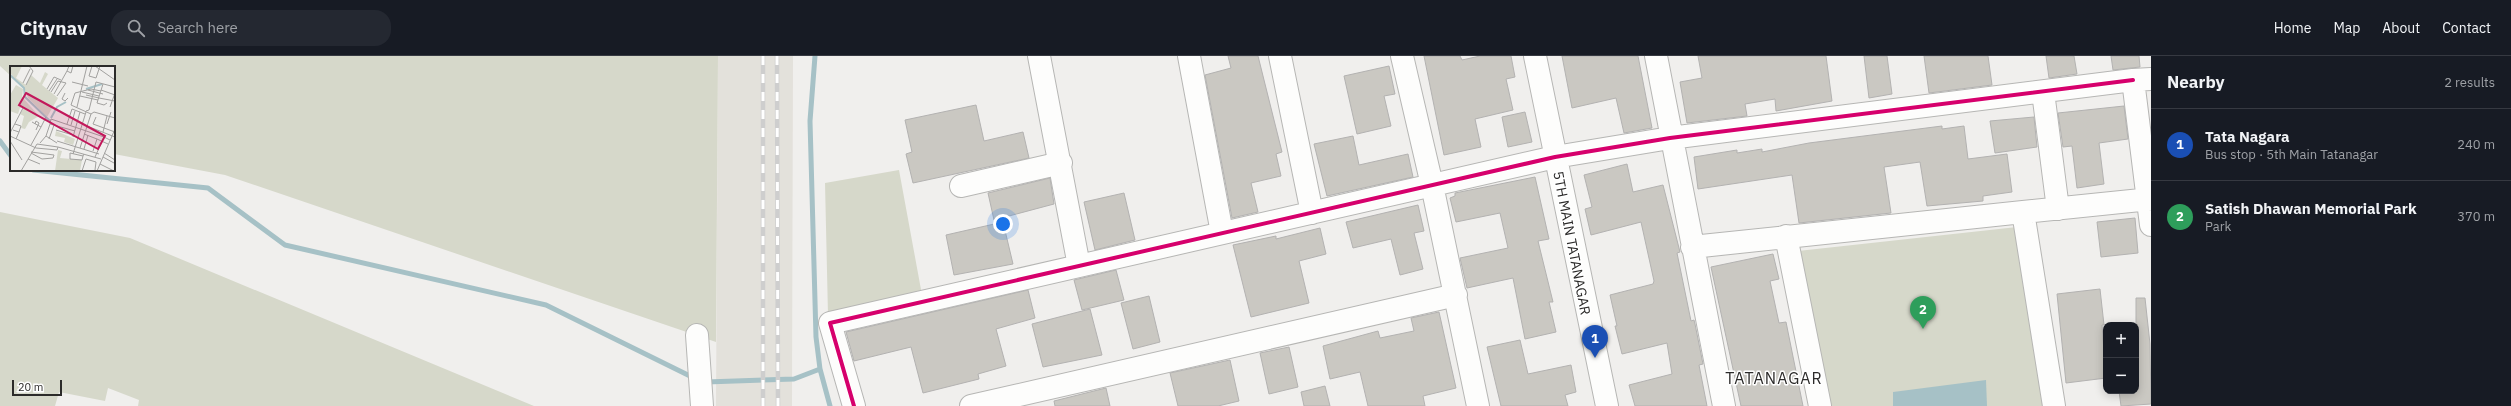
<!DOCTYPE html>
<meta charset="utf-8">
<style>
body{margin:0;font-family:"IBM Plex Sans",sans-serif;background:#242831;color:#f1f3f6}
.controls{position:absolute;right:12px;bottom:12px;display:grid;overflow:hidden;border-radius:8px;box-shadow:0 2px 10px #0003}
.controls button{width:36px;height:36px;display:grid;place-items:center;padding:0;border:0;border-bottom:1px solid #363941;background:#171b24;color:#f1f3f6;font:20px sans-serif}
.scale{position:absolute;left:12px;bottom:10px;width:50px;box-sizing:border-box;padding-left:4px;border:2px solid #2c2b2a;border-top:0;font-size:11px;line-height:14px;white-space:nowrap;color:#2c2b2a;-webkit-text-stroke:3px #fff;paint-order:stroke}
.you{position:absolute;left:1003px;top:168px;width:14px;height:14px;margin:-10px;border:3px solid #fff;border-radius:50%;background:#1a73e8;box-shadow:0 0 0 6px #1a73e833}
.badge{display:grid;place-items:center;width:26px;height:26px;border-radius:50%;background:#2563eb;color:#fff;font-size:13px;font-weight:700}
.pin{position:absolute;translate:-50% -33px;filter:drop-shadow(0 1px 2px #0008)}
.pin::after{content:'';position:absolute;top:21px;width:14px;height:12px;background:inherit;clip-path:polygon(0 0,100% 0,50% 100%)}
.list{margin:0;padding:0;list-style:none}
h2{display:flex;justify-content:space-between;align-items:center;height:52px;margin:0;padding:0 16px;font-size:17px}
h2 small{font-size:13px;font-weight:400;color:#9ea1a6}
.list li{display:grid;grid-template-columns:26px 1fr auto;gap:12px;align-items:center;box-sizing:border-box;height:72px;padding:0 16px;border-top:1px solid #363941}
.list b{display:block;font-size:15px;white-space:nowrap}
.list p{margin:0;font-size:13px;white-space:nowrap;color:#9ea1a6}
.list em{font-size:13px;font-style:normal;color:#9ea1a6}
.icon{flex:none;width:22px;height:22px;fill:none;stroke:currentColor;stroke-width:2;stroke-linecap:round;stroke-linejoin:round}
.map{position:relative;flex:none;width:2151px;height:350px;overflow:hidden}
header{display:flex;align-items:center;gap:24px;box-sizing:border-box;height:56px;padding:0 20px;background:#171b24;border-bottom:1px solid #363941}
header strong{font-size:19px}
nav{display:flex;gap:22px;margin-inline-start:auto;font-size:14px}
.search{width:280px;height:36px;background:#242831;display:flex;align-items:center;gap:10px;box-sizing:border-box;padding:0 14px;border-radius:16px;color:#9ea1a6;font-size:15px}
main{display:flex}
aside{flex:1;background:#171b24}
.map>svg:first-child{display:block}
</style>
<header>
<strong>Citynav</strong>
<div class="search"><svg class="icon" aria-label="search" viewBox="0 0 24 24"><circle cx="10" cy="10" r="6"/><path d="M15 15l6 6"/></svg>Search here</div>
<nav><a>Home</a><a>Map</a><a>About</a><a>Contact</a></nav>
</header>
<main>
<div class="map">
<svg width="2151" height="350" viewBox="0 0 2151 350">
<rect width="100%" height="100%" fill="#f0efed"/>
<path fill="#e3e1db" d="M718 0H793L792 350H716Z"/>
<path fill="#d6d8ca" d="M0 0H718L716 286 225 119 114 98V11H11V20L0 10Z
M899 114 922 239 828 259 825 127Z
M0 156 130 182 534 350H138L139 344 108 332 105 345 59 336 55 350H0Z
M2017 171 2044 350H1828L1798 195Z"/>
<path fill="#a6c1c6" d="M1986 324 1987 350H1893V336Z"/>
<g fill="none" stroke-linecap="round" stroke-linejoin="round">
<path stroke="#a6c1c6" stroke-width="5" d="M815 0 810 65 816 281 820 313 830 350
M0 85 11 100
M33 114 208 132 285 189 546 249 694 322
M706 326 794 323 820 313"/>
</g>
<path fill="#cac8c2" stroke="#b3b2b1" d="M1228 0H1258L1282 96 1276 98 1281 120 1251 127 1258 156 1232 162 1205 19 1231 12Z
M1424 0H1460L1462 4 1480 0H1511L1515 21 1506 23 1513 54 1475 63 1481 91 1444 99Z
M1562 0H1638L1652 72 1624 77 1616 42 1572 52Z
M1698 0H1826L1832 45 1776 55 1775 43 1745 48 1747 60 1687 67 1680 26 1702 22Z
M1864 0H1887L1892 38 1869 42Z
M1924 0H1988L1992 29 1929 37Z
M2046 0H2074L2077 18 2049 22Z
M2111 0H2139L2140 11 2113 14Z
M1389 10 1395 38 1384 40 1391 70 1357 78 1344 20Z
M976 49 984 85 1023 76 1029 102 913 127 906 98 912 96 905 64Z
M2124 50 2128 83 2099 87 2104 128 2077 132 2072 90 2063 91 2058 57Z
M1525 56 1532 86 1508 91 1502 61Z
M2034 61 2037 91 1995 97 1990 65Z
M1942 70V73L1964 70 1968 103 2007 98 2012 136 1983 140V145L1927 150 1920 106 1884 111 1891 157 1799 167 1792 119 1698 133 1694 101 1737 94V97L1762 93V96L1809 87Z
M1353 80 1359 109 1408 98 1413 121 1327 140 1314 88Z
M1627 108 1633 136 1663 129 1680 196 1677 197 1691 265 1694 264 1695 268 1703 308 1699 309 1707 350H1635L1629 329 1672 318 1667 287 1622 298 1615 270H1617L1610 239 1653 228 1654 225 1641 166 1591 179 1585 153 1592 151 1584 119Z
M1535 121 1549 183 1538 185 1553 246H1549L1556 276 1525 283 1513 222 1467 232 1460 202 1508 192 1500 157 1456 166 1450 142 1455 140V137Z
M1050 122 1054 148 994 164 988 137Z
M1124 137 1135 184 1095 194 1084 146Z
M1418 149 1424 175 1414 177 1423 213 1400 219 1391 183 1353 192 1346 166Z
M2135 162 2138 197 2101 201 2097 166Z
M1003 166 1013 208 954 219 946 179Z
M1320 172 1326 198 1299 205 1309 247 1251 261 1233 189 1276 180V183Z
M1773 198 1779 223 1770 225 1779 267 1786 266 1803 350H1741L1711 211Z
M1116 214 1124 244 1082 254 1074 224Z
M2100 233 2104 269H2102L2106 322 2066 327 2057 238Z
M1028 234 1035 262 996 273 1006 310 978 318 979 323 923 337 911 291 854 305 846 276Z
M1149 240 1160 286 1133 293 1121 247Z
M2136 242H2145L2150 288 2151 348 2121 350 2119 335H2136Z
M1090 253 1102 299 1043 311 1032 268Z
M1439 256 1456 332 1423 340 1425 350H1368L1360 316 1330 323 1323 290 1378 275 1380 282 1414 275 1411 262Z
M1520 284 1528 318 1571 309 1576 336 1565 339 1568 350H1501L1487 291Z
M1289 291 1298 331 1269 338 1260 297Z
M1230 304 1239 345 1218 350H1178L1170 317Z
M1325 330 1330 350H1304L1301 336Z
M1106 332 1110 350H1055L1054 345Z"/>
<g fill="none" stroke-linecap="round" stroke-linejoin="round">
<defs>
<path id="minor" d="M1039 0 1079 210
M1189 0 1222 177
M1280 0 1312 157
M1402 0 1432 129 1478 350
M1535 0 1607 350
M1656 0 1724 350
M2151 23 2133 24 2151 169
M2043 36 2058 153
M961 130 1061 107
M2023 156 2151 143
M1786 180 1820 350
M1692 191 2023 156 2054 350
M697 279 702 350
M854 350 830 267 1555 101 1670 82 2133 24
M971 350 1456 239"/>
</defs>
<use href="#minor" stroke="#b6b6b4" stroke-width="24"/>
<use href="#minor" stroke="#fdfdfc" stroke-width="22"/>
<defs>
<path id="rail" d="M763 0V350
M777 0 778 350"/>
</defs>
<use href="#rail" stroke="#cecece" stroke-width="4.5"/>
<use href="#rail" stroke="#fff" stroke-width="3" stroke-dasharray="9" stroke-linecap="butt"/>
<defs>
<path id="cycleway" d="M854 350 830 267 1555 101 1670 82 2133 24"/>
</defs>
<use href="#cycleway" stroke="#fff" stroke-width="6"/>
<use href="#cycleway" stroke="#d6006c" stroke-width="4"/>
</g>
<g text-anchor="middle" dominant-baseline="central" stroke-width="3" stroke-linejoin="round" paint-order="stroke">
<g font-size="14" fill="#2c2b2a" stroke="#fff">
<text transform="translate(1572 187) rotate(79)">5TH MAIN TATANAGAR</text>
</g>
<g font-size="16" letter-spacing="1" fill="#2c2b2a" stroke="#fff">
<text x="1774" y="322">TATANAGAR</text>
</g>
</g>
<g transform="translate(10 10)">
<rect width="105" height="105" fill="#f0efed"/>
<path d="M0 0H12L6 12 16 19 21 9 30 17 35 6 38 8 32 19 48 32 37 51 18 32 14 21 6 16 0 6ZM6 19 13 23 12 31 29 50 19 56 15 63 11 62 14 50 10 48 14 42H10L8 48 0 45V29ZM46 65 65 73 63 79 54 76 55 72 45 70ZM48 84 52 85 50 92 72 94 70 105H45Z" fill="#d6d8ca"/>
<path fill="none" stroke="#a6c1c6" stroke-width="2" d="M0 9 14 22 15 31 40 55M76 23 92 18M41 52 47 41 56 36"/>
<path fill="none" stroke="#a2a19f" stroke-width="1" d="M59 0 57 5 61 7 63 0M82 0 79 10 86 12 90 0M85 0 105 14M62 16 78 20M13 17 20 3M93 18 87 37 94 39 97 37M16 19 23 5 19 0M37 23 44 11 51 14M78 24 93 28M91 24 105 29M39 25 47 13M41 26 48 15 56 17 47 30M72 26 89 30M55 27 52 33 55 35 58 32M44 28 57 5M76 29 89 32M70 30 88 34M89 32 105 35M67 41 77 0M100 41 105 27M76 45 79 44 86 16 105 21M81 48 61 39 65 27 81 23 91 25M86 51 83 58 105 66M22 56 31 61 36 51M5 58 11 60 9 66M25 58 26 55 29 57 26 64M57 58 62 43 75 48M97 58 101 46M61 59 65 45M77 60 105 71M3 64 9 66 6 73M46 64 63 69M65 65 40 58 41 53 94 71M93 66 97 50M0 67 13 42M74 68 87 73 83 85M0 70 26 82 47 84 48 81 91 93M36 70 47 77M63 71 70 46M39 73 44 59M87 73 98 78M0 75 12 94M47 75 89 88M30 77 36 70 40 58M21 79 31 61M70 82 81 48 84 46 105 52M74 83 78 69M21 87 32 93 43 92 44 89 21 86M94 87 105 94M63 88 76 46M73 90 60 87V93L72 94 73 90 74 88M85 91 94 71 100 74M93 91 104 97M18 93 30 98M90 98 104 105M11 105 27 78 48 81M72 105 76 93 86 96 85 104M87 105 105 63"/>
<path fill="#c2185b" fill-opacity="0.15" stroke="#c2185b" stroke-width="2" d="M16 27 95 70 88 83 9 39Z"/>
<rect width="105" height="105" fill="none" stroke="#2c2b2a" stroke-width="2"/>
</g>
</svg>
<div class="controls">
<button>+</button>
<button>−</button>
</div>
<div class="scale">20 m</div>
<div class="you"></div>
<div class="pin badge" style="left:1595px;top:302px;background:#1a4fb4">1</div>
<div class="pin badge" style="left:1923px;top:273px;background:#2e9e5b">2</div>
</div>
<aside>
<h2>Nearby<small>2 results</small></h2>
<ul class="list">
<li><span class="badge" style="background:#1a4fb4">1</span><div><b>Tata Nagara</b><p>Bus stop · 5th Main Tatanagar</p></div><em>240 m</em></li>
<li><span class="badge" style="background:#2e9e5b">2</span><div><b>Satish Dhawan Memorial Park</b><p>Park</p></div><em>370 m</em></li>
</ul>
</aside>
</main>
